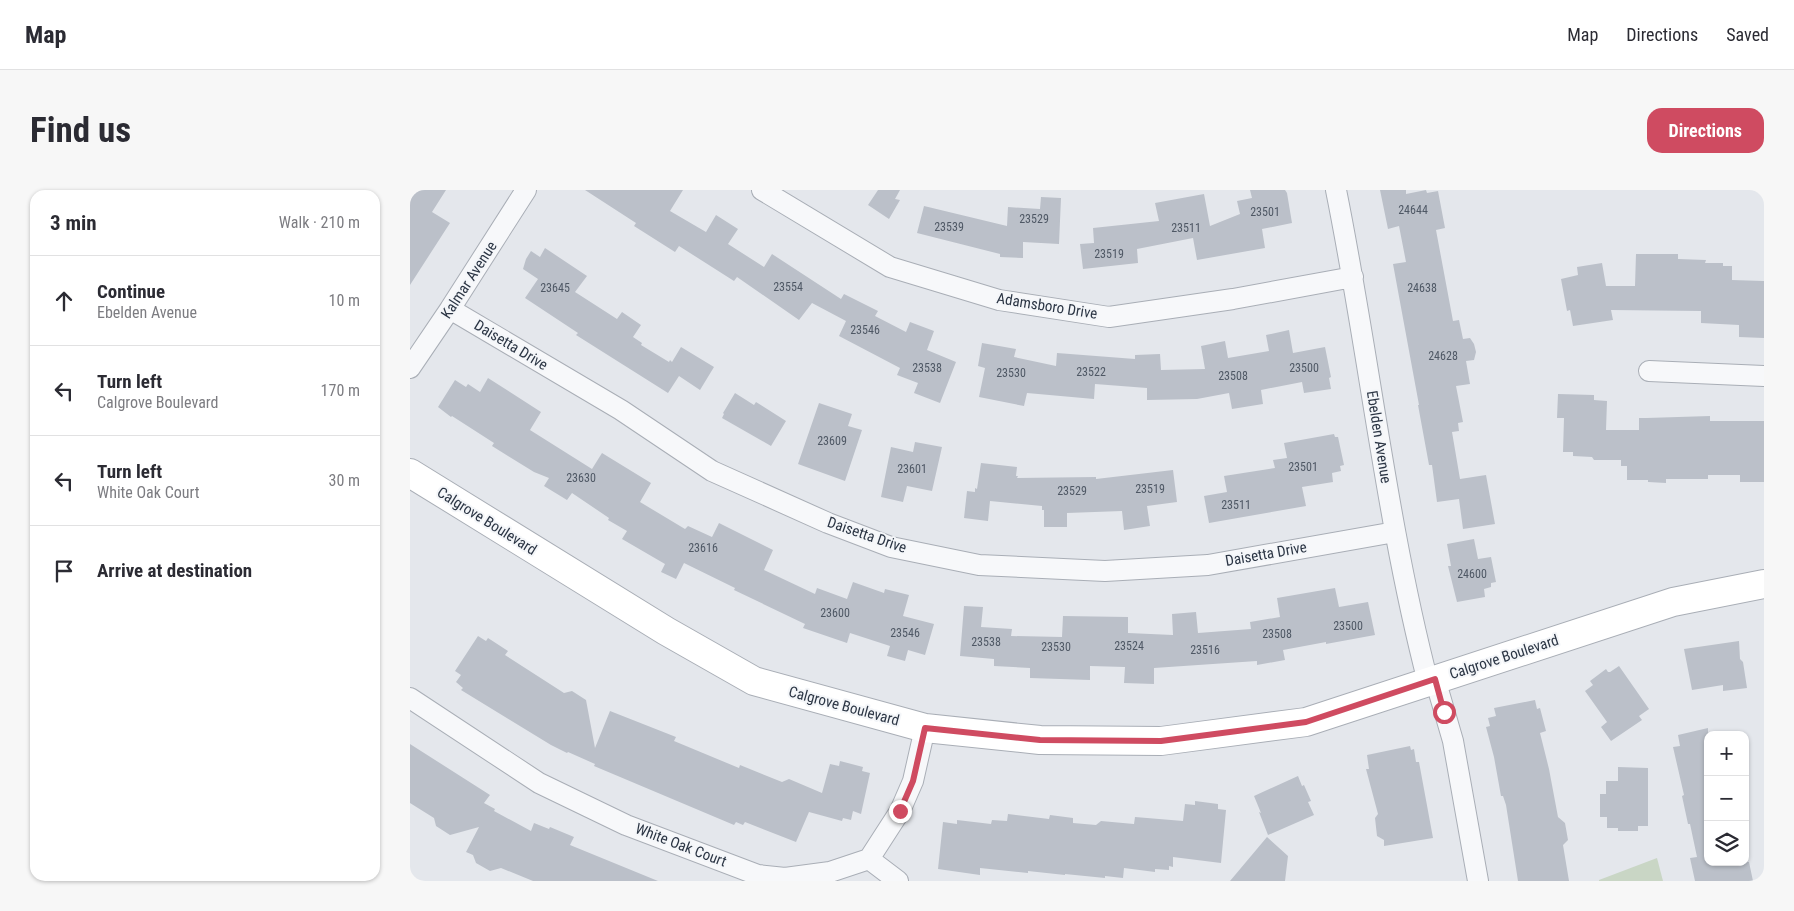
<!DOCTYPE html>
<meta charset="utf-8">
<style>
body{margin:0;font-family:"Roboto Condensed",sans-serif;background:#f7f7f7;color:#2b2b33}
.controls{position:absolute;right:15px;bottom:15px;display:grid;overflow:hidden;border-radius:10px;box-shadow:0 1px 4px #0004}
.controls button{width:45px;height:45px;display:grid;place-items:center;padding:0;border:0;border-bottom:1px solid #e1e1e2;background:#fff;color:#2b2b33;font:25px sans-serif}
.stop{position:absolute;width:15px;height:15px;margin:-11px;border:4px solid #cf4b61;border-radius:50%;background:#fff}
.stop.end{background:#cf4b61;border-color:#fff;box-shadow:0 1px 5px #0008}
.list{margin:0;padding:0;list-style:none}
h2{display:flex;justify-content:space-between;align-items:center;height:65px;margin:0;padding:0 20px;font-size:21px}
h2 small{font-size:16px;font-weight:400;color:#7c7c81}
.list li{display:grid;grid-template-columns:32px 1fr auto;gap:15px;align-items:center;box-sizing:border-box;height:90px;padding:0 20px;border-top:1px solid #e1e1e2}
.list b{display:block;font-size:19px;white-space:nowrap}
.list p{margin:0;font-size:16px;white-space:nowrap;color:#7c7c81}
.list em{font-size:16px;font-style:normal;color:#7c7c81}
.icon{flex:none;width:28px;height:28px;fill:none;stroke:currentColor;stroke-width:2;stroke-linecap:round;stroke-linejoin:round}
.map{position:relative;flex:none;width:1354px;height:691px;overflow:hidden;border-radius:15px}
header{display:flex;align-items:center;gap:30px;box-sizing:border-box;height:70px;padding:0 25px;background:#fff;border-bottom:1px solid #e1e1e2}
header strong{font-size:24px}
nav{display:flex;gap:28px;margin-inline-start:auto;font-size:18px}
.intro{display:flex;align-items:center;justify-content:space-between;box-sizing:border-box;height:120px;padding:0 30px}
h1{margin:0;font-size:35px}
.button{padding:12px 22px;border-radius:15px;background:#cf4b61;color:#fff;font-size:18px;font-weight:700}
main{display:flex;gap:30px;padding:0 30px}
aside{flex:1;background:#fff;border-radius:15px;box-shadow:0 1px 4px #0004}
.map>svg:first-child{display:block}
</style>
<header>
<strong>Map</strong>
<nav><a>Map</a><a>Directions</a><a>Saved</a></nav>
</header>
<div class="intro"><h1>Find us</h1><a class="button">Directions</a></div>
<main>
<aside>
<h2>3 min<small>Walk · 210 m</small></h2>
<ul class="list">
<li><svg class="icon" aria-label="ahead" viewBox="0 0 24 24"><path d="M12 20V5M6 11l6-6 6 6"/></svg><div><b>Continue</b><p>Ebelden Avenue</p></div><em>10 m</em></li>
<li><svg class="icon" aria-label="left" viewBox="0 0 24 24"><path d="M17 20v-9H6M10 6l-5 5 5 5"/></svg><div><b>Turn left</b><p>Calgrove Boulevard</p></div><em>170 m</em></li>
<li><svg class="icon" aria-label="left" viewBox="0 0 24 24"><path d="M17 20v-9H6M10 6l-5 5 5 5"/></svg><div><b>Turn left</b><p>White Oak Court</p></div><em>30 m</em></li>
<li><svg class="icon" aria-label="arrive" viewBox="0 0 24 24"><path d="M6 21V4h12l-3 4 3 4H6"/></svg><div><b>Arrive at destination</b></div></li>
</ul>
</aside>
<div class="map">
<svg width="1354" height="691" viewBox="0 0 1354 691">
<rect width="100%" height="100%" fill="#e4e7ec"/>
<path fill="#c9d6c5" d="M1247 668 1253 691H1189V690Z"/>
<path fill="#bbc0c9" d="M0 0H36L22 22 40 33 0 95Z
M175 0H273L260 21 296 42 306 25 328 39 318 54 354 77 362 64 431 109 434 104 468 121 465 126 496 142 500 132 524 141 517 160 546 172 530 213 504 203 508 193 487 185 490 178 429 146 436 131 402 113 389 130 327 87 324 91 269 56 265 62 224 36 226 33Z
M468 0H490L485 9 490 10 479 29 458 15Z
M840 0H875L877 3 882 33 852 39 855 58 787 70 783 48 727 59 728 73 673 79 670 54 684 53 683 38 749 31 745 13 794 4 800 36 830 24 827 11 842 8Z
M970 0H996V4L1016 0 1017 3 1028 1 1035 38 1026 40 1043 131 1049 130 1053 149 1060 148 1064 154 1066 162 1064 170 1056 171 1060 194 1046 196 1053 232 1048 233 1049 241 1042 242 1050 289 1076 285 1085 334 1053 339 1049 309 1027 312 1022 275H1019L1008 215H1009L983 74 996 72 989 36 978 39Z
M631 7 651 8 649 54 613 52V68L590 67V64L507 43 514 16 597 36 598 17 630 19Z
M135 58 177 86 165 102 207 129 212 122 231 135 223 147 232 153 231 155 259 172 260 170 262 172 271 157 304 177 290 200 269 186 258 203 166 145 168 143 115 108 128 89 113 79 116 69 121 61 130 67Z
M1226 64H1268V69L1296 70 1295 73H1313V76H1322V90L1354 91V148L1329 147V135L1291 133V121L1201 120 1203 130 1163 136 1160 120 1157 121 1151 89 1168 85 1167 77 1192 73 1196 96H1225Z
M879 140 883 163 915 157 921 187 919 188 921 199 894 203 892 192 851 200 853 214 822 219 819 203 787 209 737 210V198L685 194 684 209 617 203 614 216 569 207 575 178 568 176 572 153 606 159 604 167 646 176 647 163 725 169V165L750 164 751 180 795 179 791 156 815 151 818 168 859 161 856 145Z
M78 188 131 222 120 240 182 279 192 263 241 293 230 312 275 339 278 336 302 347 309 333 363 360 354 380 405 404 407 398 437 409 443 392 474 403 475 399 499 405 493 426 524 434 515 465 498 460 495 471 477 466 480 456 440 443 437 453 393 438 395 434 324 400 325 398 274 373 266 389 251 382 255 374 212 349 217 341 198 330 199 328 162 303 157 310 134 296 139 288 124 282 82 256 84 253 42 226 41 227 28 217 45 190 56 197 58 194 70 202Z
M325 203 344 215 346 212 376 231 361 256 312 228 314 224 313 223Z
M1148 204 1184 205V210L1197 211 1196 240H1229V228H1236L1300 226V231H1354V292H1330V285H1298V289H1256V293L1238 292V290H1217V276H1211V270H1184L1182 267 1163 266V262H1153L1154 228H1147Z
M409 213 442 224 438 236 452 240 435 291 388 274Z
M924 244 925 247H928L934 275 930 276 931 281 922 283 923 292 892 297 896 316 799 333 794 306 817 302 814 286 865 278 863 270 877 268 874 253Z
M505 252 532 257 522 301 497 296 493 312 471 307 481 257 503 262Z
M571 273 607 277 606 286H608L607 288 686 287V289L763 280 767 312 737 316 740 336 714 340 712 321 657 323V337H634V320H632V316L580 311 578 331 554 328 557 301 565 302V298L567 299Z
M1064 349 1068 369 1081 367 1086 392 1081 393V397L1074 399 1075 407 1047 412 1038 376H1041L1037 354Z
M925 398 929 417 958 412 965 445 916 454V452L873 460 875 470 847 475V471L744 478V494L714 493 715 477 680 476V490L620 488V478L584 476V469L550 466 554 416 573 417 571 437 602 439 601 446 652 447 653 426 718 427V443L763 445 762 424 786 422 788 443 841 439 840 432 870 427 867 408Z
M68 446 76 451 78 448 98 461 95 465 154 503 162 501 176 510 185 558 200 521 266 547 264 551 329 578 330 575 372 592 379 589 412 603 420 574 429 576 430 571 453 577 452 581 460 583 451 624 443 621 441 630 433 628 432 631 399 622 386 652 335 632 333 635 326 632 324 635 184 576 185 574 158 562 157 563 141 555 51 500 53 498 46 492 51 485 45 481Z
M1329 451 1330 469 1333 472 1337 498 1313 501V495L1282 500 1274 459Z
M1209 476 1239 519 1229 526 1232 530 1201 551 1191 537 1197 532 1175 501 1183 495 1180 491 1196 479 1198 482H1200Z
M1125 510 1127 519 1130 518 1136 541 1130 543 1139 579 1148 627 1155 633 1158 650 1153 655 1159 691H1108L1096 615 1093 606H1091L1084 567 1076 537 1080 536 1078 528 1086 526 1084 518Z
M1298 538V672H1339L1343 691H1285L1280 668 1287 667 1280 634H1278L1272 606 1274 605 1263 557 1270 556 1268 545Z
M0 554 80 605 74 613 85 619 84 621 121 641 124 633 139 639 140 637 164 647 160 655 248 691H123L91 678 80 681 66 673 63 665 56 662 69 637 40 645 26 636 24 628 0 613Z
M1000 556 1001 560 1004 559 1006 572H1009L1023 648 974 656V650L967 646 965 628 968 624 956 579H959L957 565Z
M1208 577 1238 578V636H1228V641H1208V638H1197V627H1190V604H1196V591H1208Z
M888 586 892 596 894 595 901 611 898 612 904 625 858 645 849 622 851 623 844 606Z
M785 611 808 614V619L816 620 811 673 763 667V677L759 676V680L745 679V682L714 678 713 688 695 686V688L655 684V685L618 681V683L570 678V685L528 679 533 632 547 634V630L581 634 582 630 597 631 598 624 639 629 640 625 663 628V633L686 635 691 631 724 634 725 627 773 631 775 614 785 615Z
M857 647 878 666 875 691H820Z"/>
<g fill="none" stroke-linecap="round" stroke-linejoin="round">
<defs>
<path id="street" d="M352 0 480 77 589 110 699 127 823 109 943 87
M926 0C959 163 976 330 1018 492
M40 119 211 220 302 281 418 333 481 357 569 375 695 381 798 375 985 342
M0 178 40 119 116 0
M1239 181 1354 186
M1025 489 1043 551 1068 691
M0 508 129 593 216 635 348 685 375 688 420 682 459 669 490 621 503 591 515 538
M459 669 488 691"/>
<path id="secondary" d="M0 283 256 441 344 491 515 538 630 550 751 551 896 532 1263 412 1354 394"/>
</defs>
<use href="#street" stroke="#a9aeb6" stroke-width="22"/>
<use href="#secondary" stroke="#a9aeb6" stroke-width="30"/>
<use href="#street" stroke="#f7f8fa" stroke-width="20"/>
<use href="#secondary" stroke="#fff" stroke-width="28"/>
</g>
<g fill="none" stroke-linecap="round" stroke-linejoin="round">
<path stroke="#cf4b61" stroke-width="6" d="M490 621 503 591 515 538 630 550 751 551 896 532 1025 489 1034 522"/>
</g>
<g text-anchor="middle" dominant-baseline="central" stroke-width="4" stroke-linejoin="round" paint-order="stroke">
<g font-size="12" fill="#4f5865">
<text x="1003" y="20">24644</text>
<text x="855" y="22">23501</text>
<text x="624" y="29">23529</text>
<text x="539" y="37">23539</text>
<text x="776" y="38">23511</text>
<text x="699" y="64">23519</text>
<text x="378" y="97">23554</text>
<text x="145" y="98">23645</text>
<text x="1012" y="98">24638</text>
<text x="455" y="140">23546</text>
<text x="1033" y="166">24628</text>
<text x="517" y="178">23538</text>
<text x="894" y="178">23500</text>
<text x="681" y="182">23522</text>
<text x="601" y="183">23530</text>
<text x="823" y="186">23508</text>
<text x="422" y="251">23609</text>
<text x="893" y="277">23501</text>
<text x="502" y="279">23601</text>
<text x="171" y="288">23630</text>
<text x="740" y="299">23519</text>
<text x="662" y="301">23529</text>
<text x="826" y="315">23511</text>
<text x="293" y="358">23616</text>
<text x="1062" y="384">24600</text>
<text x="425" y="423">23600</text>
<text x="938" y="436">23500</text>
<text x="495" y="443">23546</text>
<text x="867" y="444">23508</text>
<text x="576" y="452">23538</text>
<text x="719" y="456">23524</text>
<text x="646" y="457">23530</text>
<text x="795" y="460">23516</text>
</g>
<g font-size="15" fill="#2b3544" stroke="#f4f6f9">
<text transform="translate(59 90) rotate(-57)">Kalmar Avenue</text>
<text transform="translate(637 116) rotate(9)">Adamsboro Drive</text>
<text transform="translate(101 155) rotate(31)">Daisetta Drive</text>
<text transform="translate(969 247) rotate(81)">Ebelden Avenue</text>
<text transform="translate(77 331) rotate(32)">Calgrove Boulevard</text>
<text transform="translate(457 345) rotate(19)">Daisetta Drive</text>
<text transform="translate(856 364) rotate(-10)">Daisetta Drive</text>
<text transform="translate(1094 467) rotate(-18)">Calgrove Boulevard</text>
<text transform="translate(434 516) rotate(15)">Calgrove Boulevard</text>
<text transform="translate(271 655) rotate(21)">White Oak Court</text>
</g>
</g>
</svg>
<div class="controls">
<button>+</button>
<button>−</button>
<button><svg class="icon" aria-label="layers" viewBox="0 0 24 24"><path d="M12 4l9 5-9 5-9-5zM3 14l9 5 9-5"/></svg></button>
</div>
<div class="stop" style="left:1034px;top:522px"></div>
<div class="stop end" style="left:490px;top:621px"></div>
</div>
</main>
